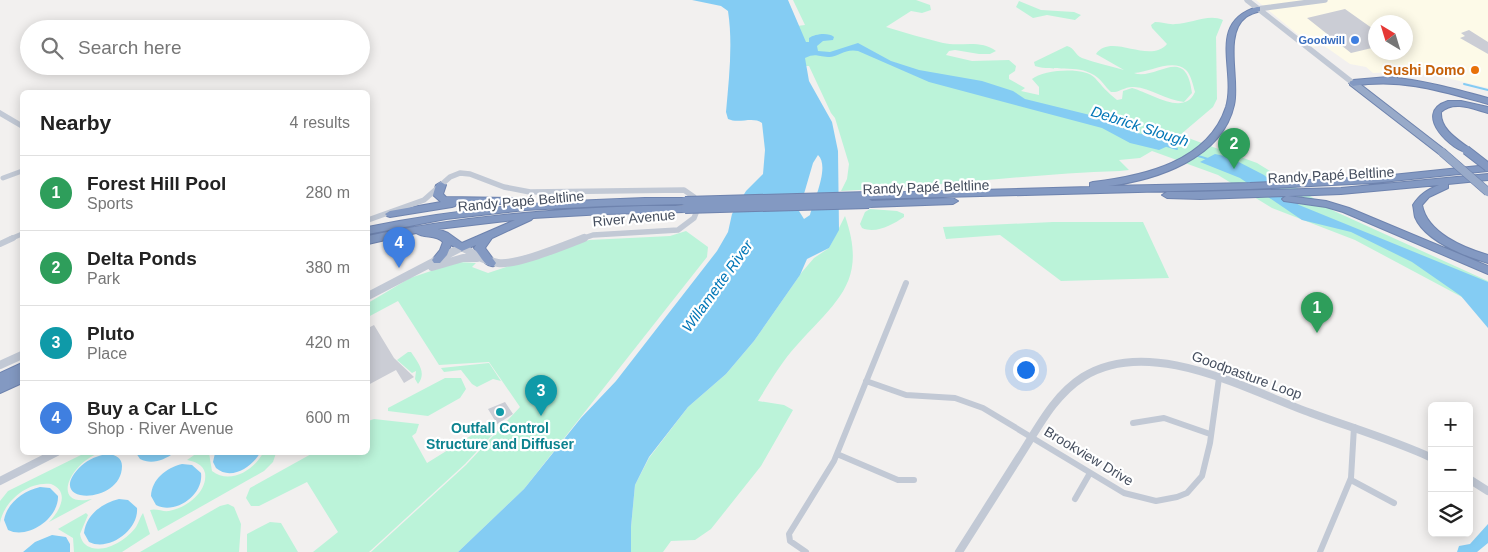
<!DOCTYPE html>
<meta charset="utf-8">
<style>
body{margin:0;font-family:Arial,sans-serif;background:#f6f6f6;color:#222}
.controls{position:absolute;right:15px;bottom:15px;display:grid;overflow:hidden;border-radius:8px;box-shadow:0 2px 12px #0003}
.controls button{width:45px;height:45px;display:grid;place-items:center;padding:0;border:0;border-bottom:1px solid #e0e0e0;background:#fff;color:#222;font:25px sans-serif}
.compass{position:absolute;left:1368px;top:15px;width:45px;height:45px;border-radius:50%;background:#fff;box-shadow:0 2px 12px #0003;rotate:322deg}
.you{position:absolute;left:1025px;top:369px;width:18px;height:18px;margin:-12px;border:4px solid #fff;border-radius:50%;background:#1a73e8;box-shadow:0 0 0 8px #1a73e833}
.badge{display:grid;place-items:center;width:32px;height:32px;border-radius:50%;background:#0b4df1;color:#fff;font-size:16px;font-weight:700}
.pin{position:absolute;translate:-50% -41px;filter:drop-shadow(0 1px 2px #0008)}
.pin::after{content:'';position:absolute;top:26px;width:18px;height:15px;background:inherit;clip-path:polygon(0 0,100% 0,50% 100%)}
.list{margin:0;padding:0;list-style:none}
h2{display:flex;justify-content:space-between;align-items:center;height:65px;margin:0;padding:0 20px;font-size:21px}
h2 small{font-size:16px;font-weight:400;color:#767676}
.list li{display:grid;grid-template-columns:32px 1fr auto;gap:15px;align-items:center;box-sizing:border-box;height:75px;padding:0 20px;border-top:1px solid #e0e0e0}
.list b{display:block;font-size:19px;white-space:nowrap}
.list p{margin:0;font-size:16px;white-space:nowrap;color:#767676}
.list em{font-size:16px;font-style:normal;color:#767676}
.icon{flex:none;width:28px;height:28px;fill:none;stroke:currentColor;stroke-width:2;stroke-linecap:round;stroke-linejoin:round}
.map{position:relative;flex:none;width:1488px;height:552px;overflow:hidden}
.search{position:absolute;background:#fff;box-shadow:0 2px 12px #0003;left:20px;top:20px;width:350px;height:55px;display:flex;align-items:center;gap:12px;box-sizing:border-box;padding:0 18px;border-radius:28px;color:#767676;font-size:19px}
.panel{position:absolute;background:#fff;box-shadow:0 2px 12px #0003;left:20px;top:90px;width:350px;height:365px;border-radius:8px}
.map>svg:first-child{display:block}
</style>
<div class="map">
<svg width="1488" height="552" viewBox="0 0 1488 552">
<rect width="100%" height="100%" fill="#f2f0ef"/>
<path fill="#fdfae8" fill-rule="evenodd" d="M1256 0H1488V88L1435 75 1397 72 1373 73 1366 67 1350 64 1323 45 1313 47ZM1376 22H1406V52H1376Z"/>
<path fill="#bbf3d9" d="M793 0H916L930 5 931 10 922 13 911 11 886 27C905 33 924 38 943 43 960 47 981 39 996 51L990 54H979L955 50 949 51 946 55 972 61 1009 60 1016 66 1015 71 1009 75V79L1025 88 1021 91 1039 95V87L1032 79C1043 70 1084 66 1095 78 1102 86 1108 93 1117 100L1122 99 1123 91 1132 88C1151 93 1184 117 1195 92 1193 85 1191 75 1186 70 1173 58 1150 72 1134 73 1156 81 1186 43 1192 93L1184 102C1166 100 1151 88 1134 87 1125 86 1119 93 1111 92 1105 87 1102 80 1094 75 1076 64 1054 72 1035 66L1034 62 1067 46C1075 48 1075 55 1082 58 1096 63 1111 66 1124 70L1096 54C1111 32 1149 65 1167 44L1152 28 1151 25 1155 22C1162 22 1169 25 1175 24 1190 24 1209 13 1223 20L1216 37 1217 99 1213 107 1180 135 1257 163 1334 211 1488 281V311L1355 240 1272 208 1218 175 1152 151 1140 158 1119 160 1129 170 1120 171C1027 174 934 187 841 191L847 179 849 164 835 118 831 113 809 66H806L797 26 805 25Z
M1019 1 1041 10 1074 12 1081 15 1075 20 1047 15 1033 18 1016 7Z
M870 209 897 211 904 214V217C892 225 876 234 862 228L860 224 865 212Z
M845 216C868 282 837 300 797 345 782 361 770 382 758 401L784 405 793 410 761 466 711 529 695 540 671 541 663 552H631V527L635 485 649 458 688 407 726 374 754 341 802 272 814 258 829 248Z
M1053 222H1143L1169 278 1061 281 1000 235 946 239 943 227Z
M686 231 708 247 707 257 524 489 458 552H371L466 465 520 407 489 362 439 365 398 301 368 317V303L410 278 458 262 476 263 472 267 488 273 589 240 670 236Z
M408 352H411C418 363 427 372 418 384L415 379 416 371 412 373 397 360Z
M489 363 501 381 493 379 477 387 472 384 461 370 444 372 441 368Z
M445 378H461L466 389 460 398 428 416 388 411V408Z
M374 419 419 424 416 433 412 436 427 463 485 427 494 433 465 464 369 552H313L338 532 307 482 259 506H251L246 498 250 488 313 453 368 452V421Z
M87 452 99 453C69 464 50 508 92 499L49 522C59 512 71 492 51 484 28 481 4 501 0 523V501L8 491Z
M197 453H209L212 471C230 485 254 470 263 453H276L273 462 264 471 158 531 150 510C156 508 163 512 169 511 186 508 208 492 205 473 203 464 195 462 187 460Z
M228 504 234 507 241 524 239 552H140L220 506Z
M86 513 88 515 80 534C81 541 85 546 92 548 108 552 127 539 136 527 139 522 140 517 143 513L150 534 122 552H74L73 538 58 529Z
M270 522 281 523 298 552H247V534Z"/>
<path fill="#84ccf3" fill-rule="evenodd" d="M692 0H788L806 42H809V38C815 34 828 32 834 37L833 40 823 41 817 46 818 51 830 52 858 43 891 61 919 70 982 81 1013 91 1025 99 1090 115 1137 133 1179 141 1159 150 1130 143 1102 128 929 82 858 51C845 48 837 58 828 57 817 56 815 53 805 58L809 81 832 122 838 151 839 230 829 248 807 259 800 275 754 341 726 374 688 407 649 457 635 485 631 527V552H458L524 489 581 418 616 381 717 251 728 232 732 214 746 191 763 174 765 150 762 123C753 116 739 124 728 119L726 112C729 78 733 44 728 11L721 6ZM818 155C830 166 814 200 810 215L804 219 799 211 813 163Z
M1215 154 1229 157 1264 175 1299 205 1488 282V328L1461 296 1412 262 1351 232 1302 220 1240 178 1200 162Z
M136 453V452L174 453C164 460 152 465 140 459Z
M215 453V452L260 453C252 467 231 481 216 468L213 462Z
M109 454C116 455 122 458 122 466 122 506 41 505 81 466 89 459 98 455 109 454Z
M182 464 192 465 201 473C204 495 175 515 156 505L151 496C152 479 166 468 182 464Z
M40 487 50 488 58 496C59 518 28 540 8 530L4 520C7 503 23 491 40 487Z
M119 499 128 500 137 508C139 530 109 552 89 542L84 533C86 515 102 503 119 499Z
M1488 524V543L1477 552H1457L1459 546 1470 544Z
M52 535 66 537 70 544V552H23L35 542Z"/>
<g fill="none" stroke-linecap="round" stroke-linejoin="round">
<path stroke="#84ccf3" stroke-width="2" d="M1464 84 1488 90
M1167 146 1177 149
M1195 155 1208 159"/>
</g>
<path fill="#cbcdd5" d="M1345 9 1376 31V47L1351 53 1307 18Z
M1469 30 1488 42V54L1460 38 1465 36 1461 33Z
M374 325 394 358 414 377 404 383 396 370 368 385V328Z
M505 402 513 414 497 424 488 409Z"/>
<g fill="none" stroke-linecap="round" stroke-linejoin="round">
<defs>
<path id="trunk" d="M1350 81H1356L1445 150 1446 152 1445 154H1439L1350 85Z"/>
<path id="motorway" d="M1257 7H1260V11C1255 13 1250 14 1246 17 1223 34 1240 80 1234 105 1222 159 1156 180 1108 186L1250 183 1373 177 1488 165V171L1373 183 1250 189 868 199 863 196 868 193 1090 187V183L1093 182C1143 176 1208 162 1226 107 1237 70 1206 23 1257 7Z
M1388 77C1422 80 1455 89 1488 98V104C1441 91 1402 78 1353 86L1349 83 1353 80Z
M1448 101H1461L1488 107V113C1473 109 1454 100 1441 112 1440 129 1457 139 1469 148L1470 150 1469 152C1455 154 1410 113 1448 101Z
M1488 174V180L1448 184V188L1429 197 1422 205C1427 233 1464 248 1488 255V263C1465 256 1425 241 1415 217 1414 213 1414 209 1413 205 1420 194 1427 190 1439 185L1341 194 1288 196 1326 201 1349 208 1488 266V274L1343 212 1326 207 1284 201 1282 199 1286 196 1200 199 1167 198 1162 195 1167 192H1192L1341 188Z
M441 182 446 185 443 194 446 197 515 198 520 201 515 204H456L455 206 452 207 390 217 387 216 385 214 390 211 441 202 433 195 436 185Z
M645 198H685L690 201 685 204 605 206 525 210 446 219 368 234V227C460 208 551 201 645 198Z
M953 198 958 201 953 204 869 207 864 204 869 201Z
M644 206H685L690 209 685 212 604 214 533 218 531 220 492 238 485 248 496 263 494 266C486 268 481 257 476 251L474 248 476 245 462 251 451 245 447 255 440 263H434L432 260 440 250 443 242C435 234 425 239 416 233L368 244V236C460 216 551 209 644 206ZM515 220 462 243 448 233 438 229Z
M22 363V373L20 374 22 373V383L0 393V373Z"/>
</defs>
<use href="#trunk" stroke="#6e83ae" stroke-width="2"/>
<use href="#motorway" stroke="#6e83ae" stroke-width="2"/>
<path stroke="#c2c9d5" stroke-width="5" d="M3 178 22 171
M10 239 22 234"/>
<path stroke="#c2c9d5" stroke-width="6" d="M0 244 13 238
M866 381 906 395 955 398 983 408 1124 493 1156 501 1177 497 1187 493 1202 476 1210 443 1219 378
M1133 423 1164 418 1210 434
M837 454 898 480H914
M1351 480 1394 503
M1075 499 1090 473
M806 552 790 541 789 534 834 461 906 283
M1320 552 1351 478 1354 427"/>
<path stroke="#c2c9d5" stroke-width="5.5" d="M1247 0 1353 83
M1257 9 1325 0
M0 113 22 126
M368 220 424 200 450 177 460 173 470 174 504 187 530 192 684 190 694 197 696 213 694 218 678 230 593 235 581 239"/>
<path stroke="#c2c9d5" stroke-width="8" d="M432 267 463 258H477
M368 296 462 247C474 254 484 261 498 263 516 266 565 245 584 238
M0 365 22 355
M1469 479 1488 491
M0 481 57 452
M959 552C979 521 998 490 1018 459 1037 430 1053 396 1083 377 1150 335 1247 390 1311 413 1352 428 1393 440 1432 458"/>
<use href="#trunk" fill="#98aac9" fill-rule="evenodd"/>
<use href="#motorway" fill="#8399c2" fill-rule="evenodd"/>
<defs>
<path id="trunk-bridge" d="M1442 152 1488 192"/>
<path id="motorway-bridge" d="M1466 150 1488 167
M685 201 868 196
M685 209 869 204"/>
</defs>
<use href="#trunk-bridge" stroke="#6e83ae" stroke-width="9" stroke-linecap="butt"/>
<use href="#motorway-bridge" stroke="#6e83ae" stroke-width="10" stroke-linecap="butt"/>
<use href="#trunk-bridge" stroke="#98aac9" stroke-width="8"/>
<use href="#motorway-bridge" stroke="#8399c2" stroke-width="8"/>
</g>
<circle fill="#3f7fe0" stroke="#fff" stroke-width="2" cx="1355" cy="40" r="5"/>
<circle fill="#e8710a" stroke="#fff" stroke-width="2" cx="1475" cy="70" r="5"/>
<circle fill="#0f9aa8" stroke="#fff" stroke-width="2" cx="500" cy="412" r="5"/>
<g text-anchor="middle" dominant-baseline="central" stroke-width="4.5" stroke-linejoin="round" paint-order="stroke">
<g font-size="11" font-weight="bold" fill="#366cbe" stroke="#fff" text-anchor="end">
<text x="1345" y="40">Goodwill</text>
</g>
<g font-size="14" font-weight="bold" fill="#c56008" stroke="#fff" text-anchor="end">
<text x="1465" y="70">Sushi Domo</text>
</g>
<g font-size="14" fill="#464f5f" stroke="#fff">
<text transform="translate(1331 175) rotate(-3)">Randy Papé Beltline</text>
<text transform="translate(926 187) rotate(-2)">Randy Papé Beltline</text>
<text transform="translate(521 201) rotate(-5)">Randy Papé Beltline</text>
<text transform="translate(634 218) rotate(-5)">River Avenue</text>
<text transform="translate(1247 375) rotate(20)">Goodpasture Loop</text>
<text transform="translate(1089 456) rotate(31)">Brookview Drive</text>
</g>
<g font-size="14" font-weight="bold" fill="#0d838f" stroke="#fff">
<text x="500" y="428">Outfall Control<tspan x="500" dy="16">Structure and Diffuser</tspan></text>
</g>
<g font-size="15" font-style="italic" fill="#0176b7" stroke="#fff">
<text transform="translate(1140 126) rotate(18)">Debrick Slough</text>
<text transform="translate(717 286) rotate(-54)">Willamette River</text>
</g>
</g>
</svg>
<div class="controls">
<button>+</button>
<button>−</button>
<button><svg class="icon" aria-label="layers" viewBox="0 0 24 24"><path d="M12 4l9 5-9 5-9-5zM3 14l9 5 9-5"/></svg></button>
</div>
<svg class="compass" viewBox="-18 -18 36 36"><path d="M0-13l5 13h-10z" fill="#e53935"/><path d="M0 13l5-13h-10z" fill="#767676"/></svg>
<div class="you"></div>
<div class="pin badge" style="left:1317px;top:333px;background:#2e9e5b">1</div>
<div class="pin badge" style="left:1234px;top:169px;background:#2e9e5b">2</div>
<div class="pin badge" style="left:541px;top:416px;background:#0f9aa8">3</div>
<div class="pin badge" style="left:399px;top:268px;background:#3f7fe0">4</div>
<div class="search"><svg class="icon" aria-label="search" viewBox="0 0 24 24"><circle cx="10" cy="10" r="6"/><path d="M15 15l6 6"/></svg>Search here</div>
<section class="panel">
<h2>Nearby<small>4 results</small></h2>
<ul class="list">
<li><span class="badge" style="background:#2e9e5b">1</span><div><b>Forest Hill Pool</b><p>Sports</p></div><em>280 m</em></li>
<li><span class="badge" style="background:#2e9e5b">2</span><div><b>Delta Ponds</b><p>Park</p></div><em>380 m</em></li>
<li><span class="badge" style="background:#0f9aa8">3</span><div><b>Pluto</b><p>Place</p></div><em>420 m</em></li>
<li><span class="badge" style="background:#3f7fe0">4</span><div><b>Buy a Car LLC</b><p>Shop · River Avenue</p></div><em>600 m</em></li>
</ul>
</section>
</div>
